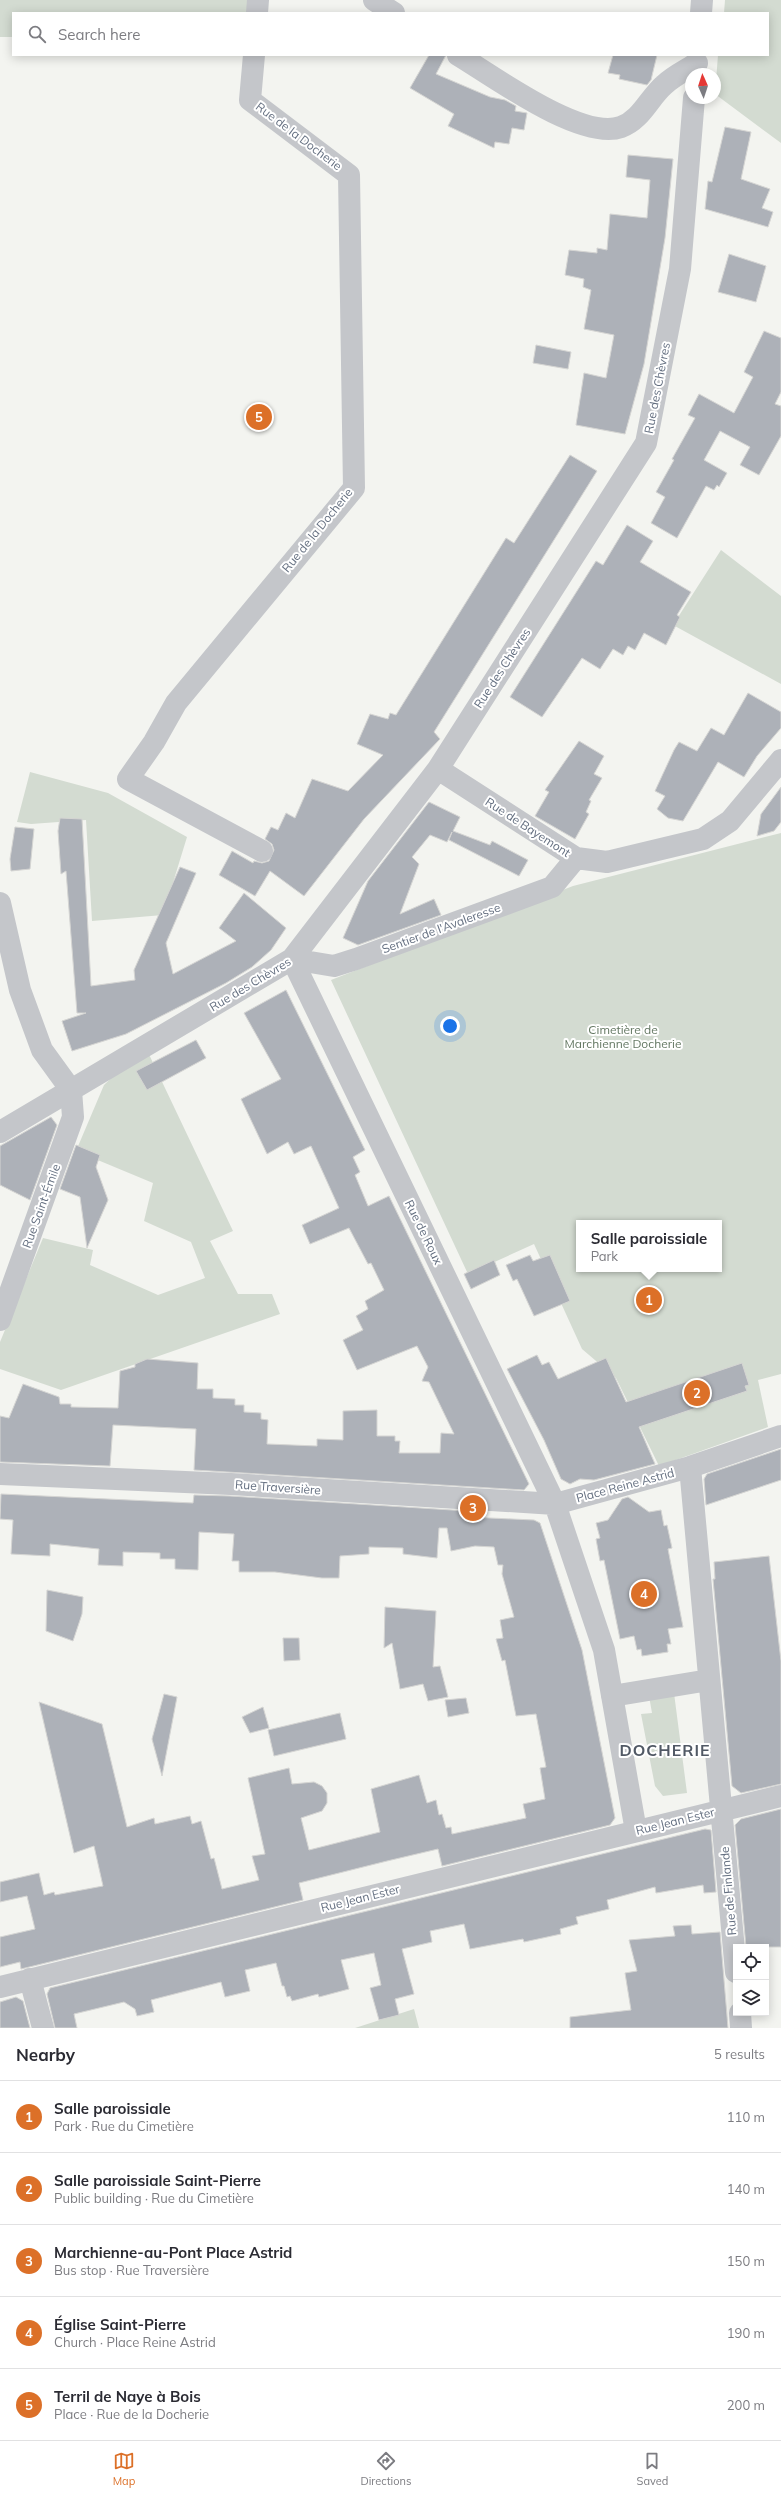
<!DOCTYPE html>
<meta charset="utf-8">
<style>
body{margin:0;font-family:Mulish,sans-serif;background:#f7f7f7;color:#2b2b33}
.controls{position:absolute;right:12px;bottom:12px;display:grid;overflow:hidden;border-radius:0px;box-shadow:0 2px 10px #0003}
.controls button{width:36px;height:36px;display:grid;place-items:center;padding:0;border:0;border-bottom:1px solid #e1e1e2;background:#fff;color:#2b2b33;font:20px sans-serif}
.compass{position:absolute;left:685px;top:68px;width:36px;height:36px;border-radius:50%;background:#fff;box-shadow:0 2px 10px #0003;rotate:357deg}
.you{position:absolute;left:450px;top:1026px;width:14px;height:14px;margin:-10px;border:3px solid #fff;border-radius:50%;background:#1a73e8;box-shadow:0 0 0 6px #1a73e833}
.badge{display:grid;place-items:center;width:26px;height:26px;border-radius:50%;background:#dc7028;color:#fff;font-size:13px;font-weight:700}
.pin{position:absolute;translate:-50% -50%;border:2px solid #fff;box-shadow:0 1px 4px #0006}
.popup{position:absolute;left:576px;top:1220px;width:146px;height:52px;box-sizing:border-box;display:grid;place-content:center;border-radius:0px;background:#fff;filter:drop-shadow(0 1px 3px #0005);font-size:13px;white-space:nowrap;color:#7c7c81}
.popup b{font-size:15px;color:#2b2b33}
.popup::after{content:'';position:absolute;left:50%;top:100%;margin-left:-8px;border:8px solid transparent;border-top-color:#fff}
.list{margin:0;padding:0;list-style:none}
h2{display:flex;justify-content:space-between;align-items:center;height:52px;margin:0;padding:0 16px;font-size:17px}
h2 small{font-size:13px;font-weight:400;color:#7c7c81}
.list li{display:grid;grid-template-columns:26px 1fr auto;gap:12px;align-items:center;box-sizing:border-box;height:72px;padding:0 16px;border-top:1px solid #e1e1e2}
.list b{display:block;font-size:15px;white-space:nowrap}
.list p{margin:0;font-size:13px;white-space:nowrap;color:#7c7c81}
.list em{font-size:13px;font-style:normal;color:#7c7c81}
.icon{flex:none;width:22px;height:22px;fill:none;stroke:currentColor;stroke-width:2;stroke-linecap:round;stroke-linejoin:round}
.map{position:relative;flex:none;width:781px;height:2028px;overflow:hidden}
.search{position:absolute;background:#fff;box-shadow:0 2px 10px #0003;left:12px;right:12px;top:12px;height:44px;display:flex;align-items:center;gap:10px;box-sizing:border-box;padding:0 14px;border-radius:0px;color:#7c7c81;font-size:15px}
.sheet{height:412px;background:#fff}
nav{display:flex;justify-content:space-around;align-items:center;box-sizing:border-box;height:56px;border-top:1px solid #e1e1e2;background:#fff;font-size:11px;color:#7c7c81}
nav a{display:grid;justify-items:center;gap:2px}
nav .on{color:#dc7028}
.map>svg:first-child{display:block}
</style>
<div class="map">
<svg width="781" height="2028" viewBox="0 0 781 2028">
<rect width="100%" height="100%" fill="#f3f4f0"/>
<path fill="#d3dbd1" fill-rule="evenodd" d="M0 0H258L257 13H13V37H0Z
M725 0H781V143L715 94 718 55H768V13H724Z
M721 550 781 596V684L673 625Z
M30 772 108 793 187 837 163 915 92 921 86 820 31 824 17 822Z
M781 833V1374L758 1380 768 1427 659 1466 616 1378 582 1349 534 1244 468 1274 331 980 573 886ZM579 1223H719V1269H579Z
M145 1046 233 1231 210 1241 238 1294H272L280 1314 61 1390 0 1369V1342L43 1238 93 1250 90 1265 158 1295 205 1278 191 1242 144 1221 153 1183 76 1151 104 1085Z
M674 1693 687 1793 663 1796 655 1786 641 1714 652 1713 649 1696Z
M414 2009 419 2028H355Z"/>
<path fill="#adb1b8" stroke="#d5d5d3" d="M429 55H446L436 74 490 97 505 100 516 106 515 111 527 113 524 130 512 128 509 144 495 142 494 148 448 126 454 114 410 88Z
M613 55H657L651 80 647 85 619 79 620 75 608 73Z
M725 127 751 132 741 179 770 189 762 208 773 212 768 227 705 209 708 181 712 182Z
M628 155 673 159 665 238 644 364 625 434 576 425 584 373 606 378 614 335 584 329 591 290 583 287 584 279 565 275 569 250 597 253V248L607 250 610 214 647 218 650 180 626 177Z
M729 254 766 266 756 302 718 292Z
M764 331 781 338V392L775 404 781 406V436L759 475 740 465 750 447 720 431 704 460 727 473 719 487 717 485 714 490 706 486 677 538 651 523 665 497 656 492 674 460 672 459 695 418 688 415 699 394 734 413 753 377 744 372Z
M536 345 571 352 568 369 533 363Z
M570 455 597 471 434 732 440 739 364 819 304 896 270 871 255 896 219 875 232 851 253 863 254 861 262 863 269 861 274 850 272 844 265 839 271 827 278 830 286 813 295 818 312 779 348 791 383 755 357 744 370 714 388 719 390 713 396 715 506 538 514 543Z
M627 525 653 541 640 562 691 592 677 615 680 617 666 645 644 633 635 650 628 646 623 655 613 649 600 669 582 658 542 717 510 697 596 561 603 565Z
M748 693 781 712V728L757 756 744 777 718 762 683 821 668 818 657 809 665 796 655 791 674 750 679 742 697 751 711 728 724 735Z
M579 741 604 756 594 774 602 778 589 800 591 801 586 812 589 814 575 839 535 816 549 792 545 790Z
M781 787V822L774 831 757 836 761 814Z
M429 802 460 817 453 831 490 845 492 841 528 860 519 876 449 840 452 832 447 842 430 835 412 857 419 864 400 914 434 899 441 915 358 945 343 938 368 881Z
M60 818 82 819 91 986 135 980 134 970 180 867 196 873 166 943 173 974 236 941 219 928 244 893 286 928 271 950 252 967 226 983 126 1034 72 1051 62 1021 86 1013H77L66 871 61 874 58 831Z
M15 827 34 829 30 869 11 871 10 859Z
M286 990 365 1150 353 1157 360 1172 355 1175 368 1206 389 1196 529 1484 524 1490 194 1470 196 1429 113 1425 110 1466 0 1462V1416L9 1418 23 1384 59 1397 60 1404H71V1407L118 1408 120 1371 135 1367V1364L147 1359 198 1363 197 1389H213V1398L235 1399V1405H244V1412L261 1413V1419L268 1420 267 1444 317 1446V1439L343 1440V1411L377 1410V1436H395V1441H400L399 1453H440L441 1433 454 1434 429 1382 422 1381 428 1367 417 1346 357 1370 343 1340 363 1330 356 1316 368 1309 365 1301 384 1290 371 1263 368 1264 349 1228 310 1244 302 1225 339 1208 311 1146 294 1154 288 1142 267 1154 241 1099 281 1079 244 1013Z
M196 1040 206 1058 147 1090 136 1071Z
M51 1117 57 1125 30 1200 0 1185V1146Z
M76 1145 100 1155 96 1167 108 1200 87 1248 80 1197 60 1189Z
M530 1255 533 1261 550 1255 570 1301 534 1316 517 1279 513 1281 506 1265Z
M494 1260 500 1275 471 1289 464 1274Z
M537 1355 542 1365 549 1362 558 1379 606 1358 626 1402 742 1363 749 1385 745 1386 747 1391 639 1427 655 1464 594 1480 580 1479 570 1484 561 1479 544 1440 507 1369Z
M781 1449V1480L706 1505 704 1479 707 1474Z
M1 1494 193 1503 194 1495 230 1496 468 1511V1517L534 1520 540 1523 582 1650 615 1818 610 1825 442 1866 438 1849 387 1861 299 1883 303 1900 21 1969 20 1962 0 1967V1937L35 1929 27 1896 0 1902V1882L39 1873 44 1895 54 1892 55 1895 103 1886 94 1846 74 1853 39 1702 102 1724 127 1827 154 1818 155 1824 190 1816 192 1824 201 1821 211 1859 214 1858 222 1889 259 1880 252 1856 265 1854 248 1778 289 1768 292 1784 314 1782 322 1786 327 1793V1803L322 1811 301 1818 309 1850 380 1832 371 1789 419 1775 427 1803 436 1800 439 1815 442 1814 446 1828 451 1827 452 1834 526 1818 523 1804 545 1799 540 1768 546 1767 536 1714 516 1716 505 1660 502 1661 496 1639 503 1638 500 1620 514 1617 502 1574 503 1565H498L494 1547 475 1546 451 1551 447 1528H439L437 1558 403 1554V1548L369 1547V1554L340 1556 339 1578H322L275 1572H239V1561H232L234 1534 199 1532 198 1570 175 1569V1559H160V1553L123 1552V1566L98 1565 99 1549 50 1544V1556L11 1554 13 1520 0 1519Z
M628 1497 649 1512 661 1510 664 1526 667 1525 672 1548 668 1549 683 1627 668 1629 671 1644H667L668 1652 642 1656 641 1649 637 1650 634 1636 620 1639 604 1560 600 1561 596 1539 600 1538 596 1523 608 1520 622 1499Z
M769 1556 781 1661V1784L741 1793 732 1786 713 1579H715L714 1562Z
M47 1590 83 1597 82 1614 73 1641 46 1631Z
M385 1607 436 1611 433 1667 440 1666 448 1697 428 1701 423 1684 400 1689 392 1643 384 1648Z
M283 1638H299L300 1660 284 1661Z
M164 1694 177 1697 162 1776 152 1739Z
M466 1698 469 1713 448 1717 445 1700Z
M263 1707 269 1728 250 1733 242 1717Z
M340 1713 346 1739 274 1756 268 1730Z
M781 1809V1947H746L735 1825 741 1819Z
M705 1829 711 1830 716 1892 704 1893 703 1885 656 1893 655 1887 607 1900 609 1909 576 1917 578 1924 560 1929 561 1934 524 1942 523 1939 470 1949 464 1924 430 1931 432 1942 402 1949 414 1994 395 1999 399 2015 379 2020 370 1988 381 1985 374 1953 341 1960 349 1989 319 1997 318 1994 292 2001 290 1996 287 1997 284 1986H282L276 1963 245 1970 250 1991 225 1997 221 1982 151 2000 154 2012 137 2016 135 2009 124 2002 74 2014 77 2028H55L47 1994 50 1988Z
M691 1925 692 1934 720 1932 728 2028H570V2017L631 2010 625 1973 637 1971 629 1940 675 1936 673 1926Z
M16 1997 23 2001 30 2028H0V2002Z"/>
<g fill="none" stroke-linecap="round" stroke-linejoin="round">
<path stroke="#c4c6ca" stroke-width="22" d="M374 0 394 13
M257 13 258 0
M701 13 702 0
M254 55 250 100 349 175 354 488 176 703 154 742 128 779 262 851
M458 55C493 76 581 141 621 127 641 120 649 98 664 85 673 76 686 70 697 63
M438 769 576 858 607 862 703 839 730 821 781 760
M0 903 20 990 42 1050 71 1090
M292 959 555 1504 604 1650 636 1831
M292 959 334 966 356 959 552 887 576 858
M0 1132 292 959 438 769 646 443 680 269 694 98
M0 1320 73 1117 71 1090
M690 1467 736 1972
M0 1474 231 1484 555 1504 690 1467 781 1436
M612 1696 709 1680
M30 1979 43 2028
M0 1987 781 1796
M740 2013 741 2028"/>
</g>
<g text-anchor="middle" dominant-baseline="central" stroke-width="4" stroke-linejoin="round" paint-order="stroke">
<g font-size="12" fill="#646f80" stroke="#fff">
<text transform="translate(299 136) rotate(37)">Rue de la Docherie</text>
<text transform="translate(657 388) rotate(-79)">Rue des Chèvres</text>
<text transform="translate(317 530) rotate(-51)">Rue de la Docherie</text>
<text transform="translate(502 668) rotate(-57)">Rue des Chèvres</text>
<text transform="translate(528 827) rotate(33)">Rue de Bayemont</text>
<text transform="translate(441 928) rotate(-20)">Sentier de l'Avaleresse</text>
<text transform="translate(250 984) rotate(-31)">Rue des Chèvres</text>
<text transform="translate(41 1206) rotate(-70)">Rue Saint-Émile</text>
<text transform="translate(424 1232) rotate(64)">Rue de Roux</text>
<text transform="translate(625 1485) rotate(-15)">Place Reine Astrid</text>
<text transform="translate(278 1487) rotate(4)">Rue Traversière</text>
<text transform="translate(675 1821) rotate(-14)">Rue Jean Ester</text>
<text transform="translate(728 1891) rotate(-95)">Rue de Finlande</text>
<text transform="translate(360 1898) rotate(-14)">Rue Jean Ester</text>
</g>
<g font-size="12" fill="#637762" stroke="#fff">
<text x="623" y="1029">Cimetière de<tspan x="623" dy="14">Marchienne Docherie</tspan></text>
</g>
<g font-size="16" font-weight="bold" letter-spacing="1" fill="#515965" stroke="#fff">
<text x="665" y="1750">DOCHERIE</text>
</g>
</g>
</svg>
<div class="controls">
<button><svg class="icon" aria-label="locate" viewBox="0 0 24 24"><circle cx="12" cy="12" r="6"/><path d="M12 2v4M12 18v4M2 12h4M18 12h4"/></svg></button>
<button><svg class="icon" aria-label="layers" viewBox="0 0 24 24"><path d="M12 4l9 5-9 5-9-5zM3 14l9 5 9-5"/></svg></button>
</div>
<svg class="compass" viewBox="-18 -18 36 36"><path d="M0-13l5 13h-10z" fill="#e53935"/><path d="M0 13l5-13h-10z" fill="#7c7c81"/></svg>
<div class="you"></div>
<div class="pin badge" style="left:649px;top:1300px">1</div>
<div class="popup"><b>Salle paroissiale</b>Park</div>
<div class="pin badge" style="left:697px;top:1393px">2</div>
<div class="pin badge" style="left:473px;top:1508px">3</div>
<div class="pin badge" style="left:644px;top:1594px">4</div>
<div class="pin badge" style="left:259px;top:417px">5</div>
<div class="search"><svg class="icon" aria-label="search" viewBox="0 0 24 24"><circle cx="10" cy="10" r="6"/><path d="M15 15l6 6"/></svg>Search here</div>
</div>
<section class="sheet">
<h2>Nearby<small>5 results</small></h2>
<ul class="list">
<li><span class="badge">1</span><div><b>Salle paroissiale</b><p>Park · Rue du Cimetière</p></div><em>110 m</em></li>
<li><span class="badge">2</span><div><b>Salle paroissiale Saint-Pierre</b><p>Public building · Rue du Cimetière</p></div><em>140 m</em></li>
<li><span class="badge">3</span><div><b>Marchienne-au-Pont Place Astrid</b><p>Bus stop · Rue Traversière</p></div><em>150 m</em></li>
<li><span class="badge">4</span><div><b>Église Saint-Pierre</b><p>Church · Place Reine Astrid</p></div><em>190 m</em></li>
<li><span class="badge">5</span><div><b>Terril de Naye à Bois</b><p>Place · Rue de la Docherie</p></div><em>200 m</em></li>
</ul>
</section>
<nav>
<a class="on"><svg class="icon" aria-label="map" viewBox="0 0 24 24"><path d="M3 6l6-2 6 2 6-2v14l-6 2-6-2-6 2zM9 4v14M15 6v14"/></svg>Map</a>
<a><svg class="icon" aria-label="directions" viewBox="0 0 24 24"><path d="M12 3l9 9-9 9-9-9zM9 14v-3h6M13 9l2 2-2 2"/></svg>Directions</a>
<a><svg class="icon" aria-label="saved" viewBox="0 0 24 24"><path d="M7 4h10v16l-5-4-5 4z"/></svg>Saved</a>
</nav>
